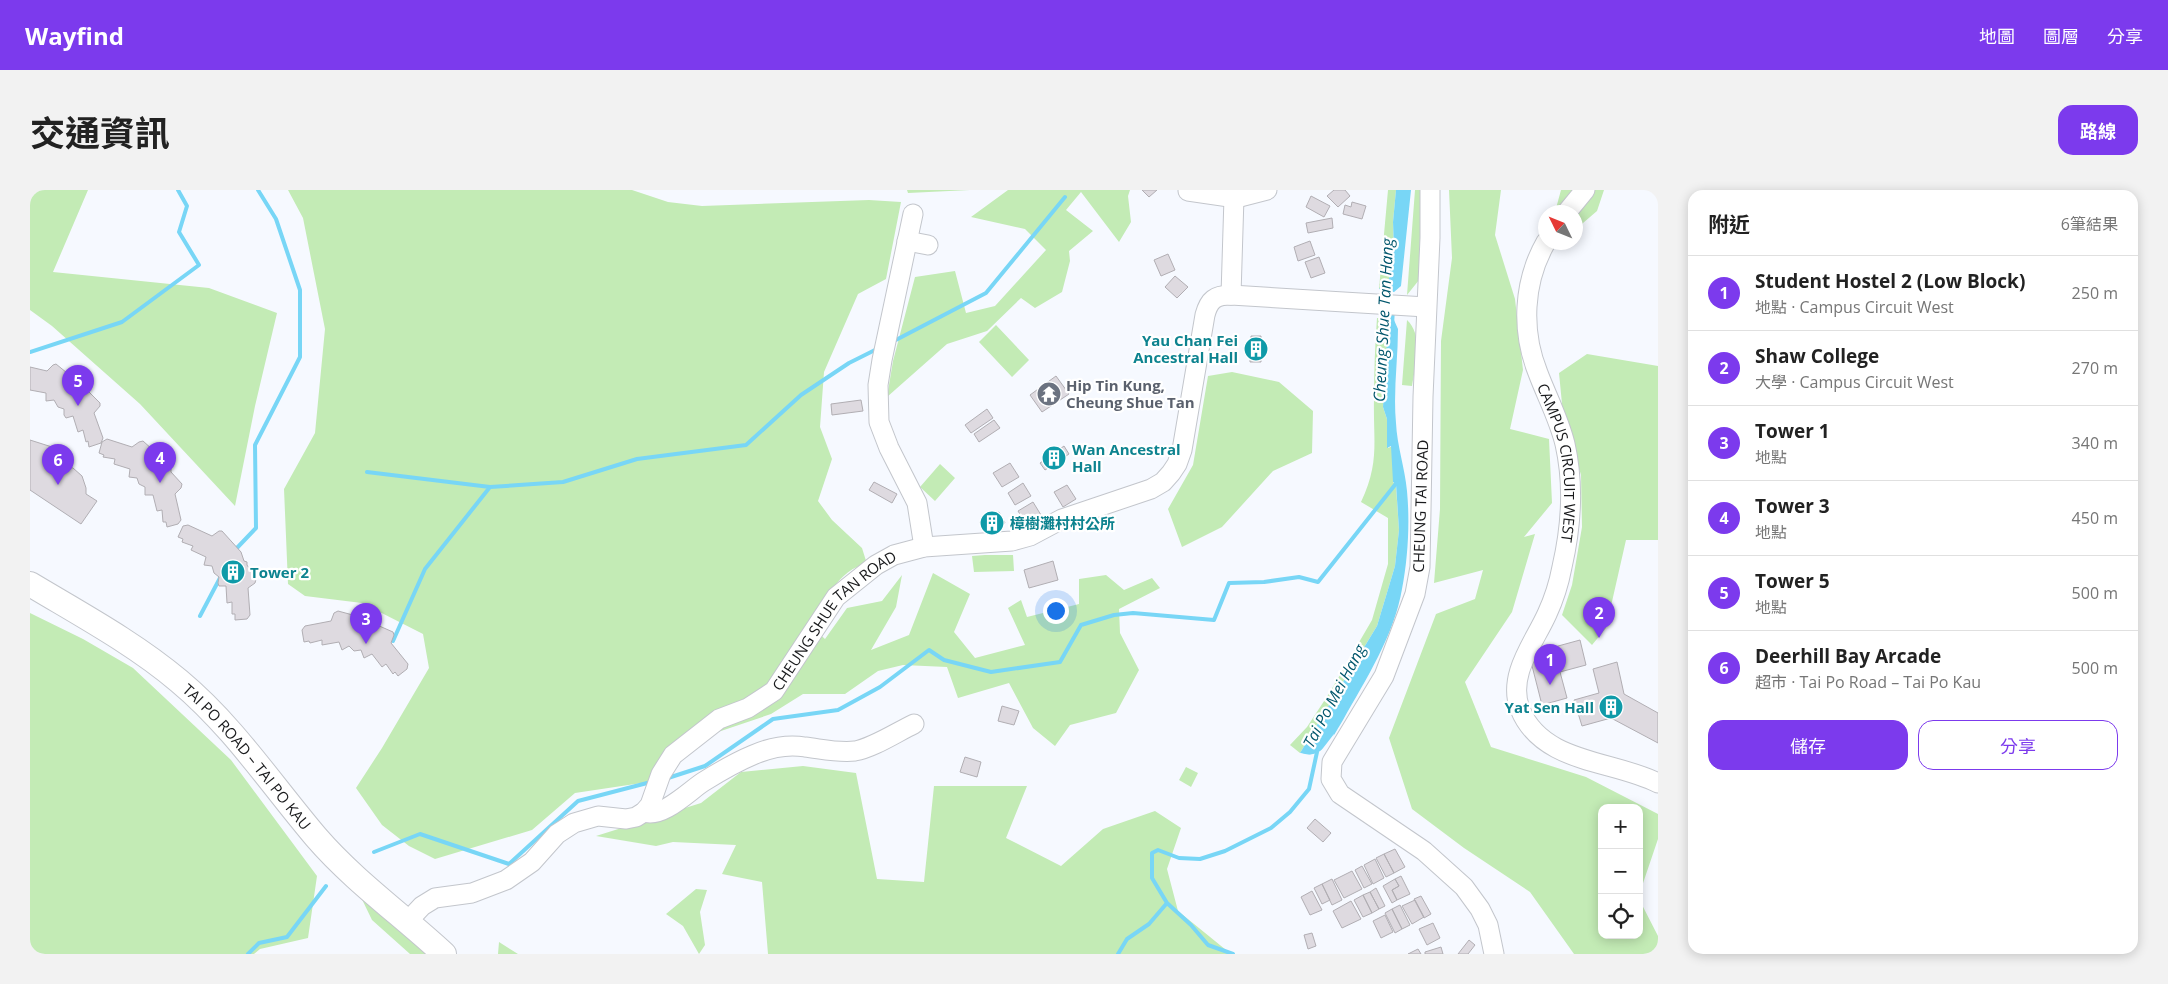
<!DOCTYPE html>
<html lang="zh-TW">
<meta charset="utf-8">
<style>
body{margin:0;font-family:"Open Sans","Noto Sans TC",sans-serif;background:#f2f2f2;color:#222}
.controls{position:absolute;right:15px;bottom:15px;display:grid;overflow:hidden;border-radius:10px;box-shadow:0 2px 12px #0003}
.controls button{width:45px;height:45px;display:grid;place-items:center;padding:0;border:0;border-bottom:1px solid #e0e0e0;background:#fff;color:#222;font:25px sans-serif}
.compass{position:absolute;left:1508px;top:15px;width:45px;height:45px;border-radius:50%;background:#fff;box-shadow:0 2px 12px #0003;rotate:313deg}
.you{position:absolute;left:1025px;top:420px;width:18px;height:18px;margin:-12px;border:4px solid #fff;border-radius:50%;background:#1a73e8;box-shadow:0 0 0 8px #1a73e833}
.badge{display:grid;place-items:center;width:32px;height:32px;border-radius:50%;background:#7c3aed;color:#fff;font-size:16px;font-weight:700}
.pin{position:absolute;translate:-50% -41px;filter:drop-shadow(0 1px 2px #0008)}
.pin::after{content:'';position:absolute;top:26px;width:18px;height:15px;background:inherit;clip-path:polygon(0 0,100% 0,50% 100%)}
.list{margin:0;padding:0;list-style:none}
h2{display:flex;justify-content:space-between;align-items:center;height:65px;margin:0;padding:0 20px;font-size:21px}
h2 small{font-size:16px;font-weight:400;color:#767676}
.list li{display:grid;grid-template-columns:32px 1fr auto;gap:15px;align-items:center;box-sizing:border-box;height:75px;padding:0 20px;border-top:1px solid #e0e0e0}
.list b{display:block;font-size:19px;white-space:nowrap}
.list p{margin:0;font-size:16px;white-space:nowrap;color:#767676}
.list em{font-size:16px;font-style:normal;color:#767676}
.actions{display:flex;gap:10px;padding:15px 20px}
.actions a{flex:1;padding:11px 0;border:1px solid #7c3aed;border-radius:15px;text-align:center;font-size:18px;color:#7c3aed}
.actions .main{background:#7c3aed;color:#fff}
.icon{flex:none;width:28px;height:28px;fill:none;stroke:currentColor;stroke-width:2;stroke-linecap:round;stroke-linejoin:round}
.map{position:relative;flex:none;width:1628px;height:764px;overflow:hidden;border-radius:15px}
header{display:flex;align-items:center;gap:30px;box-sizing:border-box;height:70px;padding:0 25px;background:#7c3aed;color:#fff}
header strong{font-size:24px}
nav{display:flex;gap:28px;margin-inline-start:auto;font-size:18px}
.intro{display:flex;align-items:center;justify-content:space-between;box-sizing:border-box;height:120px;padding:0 30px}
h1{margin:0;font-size:35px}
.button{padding:12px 22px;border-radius:15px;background:#7c3aed;color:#fff;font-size:18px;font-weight:700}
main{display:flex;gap:30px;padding:0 30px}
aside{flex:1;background:#fff;border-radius:15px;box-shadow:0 2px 12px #0003}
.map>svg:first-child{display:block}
</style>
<header>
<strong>Wayfind</strong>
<nav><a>地圖</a><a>圖層</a><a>分享</a></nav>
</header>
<div class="intro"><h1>交通資訊</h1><a class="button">路線</a></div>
<main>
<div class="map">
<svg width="1628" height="764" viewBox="0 0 1628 764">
<rect width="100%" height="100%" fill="#f6f9ff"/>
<path fill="#c3ebb5" d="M0 0H58L23 82 179 98 247 123 225 216 205 316 110 214 22 136 0 120Z
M258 0H602L638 12 672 16 839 10 871 12 856 89 828 104 794 182 790 237 802 269 788 311 802 330 832 358 837 374C809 378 793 414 780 435L795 449 817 418 852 411 872 385 866 417 841 460 879 445 903 383 940 404 924 442 945 468 995 455 978 418 991 410 997 427 1049 414V389L1076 385 1094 400 1122 388 1130 398 1089 419 1090 443 1109 480 1086 523 1040 535 1025 556 1003 538 979 493 928 508 917 477 873 475 848 481 815 504H773L741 524 688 542 625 591 545 603 502 640 405 669 379 656 352 635 326 598 352 558 399 478 393 444 332 413 275 406 258 394 254 299 285 243 295 139 273 28Z
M877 0H940L878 3Z
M978 0H1100L1098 6 1101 32 1089 52 1051 2 1036 20 1063 41 1039 61 1040 71 1032 102 1005 118 991 108 957 141 917 154 857 207 863 171 885 87 925 81 936 123 965 116 1016 60 995 39 941 27Z
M1358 0H1366L1363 32 1364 60 1360 68 1359 91 1349 99Z
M1385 0H1391L1389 90 1377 105Z
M1419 0H1471L1465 45 1485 109 1493 180 1480 239 1519 249 1522 313 1494 347 1505 344 1482 422 1435 492 1461 557 1556 587 1628 624V649L1609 705V618H1572V745H1609V709L1628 746V764H1544L1500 702 1434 658 1382 619 1359 548 1406 424 1445 409 1453 380 1404 393 1410 319 1411 151 1422 68Z
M1531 0H1574L1567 21 1546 39V22H1525Z
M1347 128H1357C1361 141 1359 162 1352 174L1355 178 1353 217 1357 229 1358 258 1363 256V292L1366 296 1369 340 1365 376 1347 436 1270 563 1260 555 1277 537 1300 502 1342 430 1358 374V328L1331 312C1350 272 1343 251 1344 209 1344 182 1345 155 1347 128Z
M1377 130C1394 146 1385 176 1382 196L1372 195Z
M966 135 999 170 982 187 949 152Z
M1557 164 1628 176V350H1596L1576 438 1562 455 1532 425 1542 395 1552 337 1551 285 1533 224 1529 183Z
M1202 182 1249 192 1283 221 1282 263 1243 281 1192 337 1152 357 1138 319 1163 275 1178 186Z
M910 274 925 288 905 311 890 297Z
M955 365H983L984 381 944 382 942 366Z
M0 423 53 449 103 478 201 570 287 686 278 748 230 759 224 764H0Z
M773 576 826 583 847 689 894 692 904 596H997L976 648 1031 676 1073 639 1125 621 1151 638 1137 679 1148 721 1201 764H738L732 692 692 684 706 655 643 652 626 656 566 646 671 613 711 582Z
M1156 577 1168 583 1161 597 1149 590Z
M327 699 408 764H380L342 730Z
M666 699 677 700 670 722 675 755 669 764 653 736 636 724Z
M469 752 488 764H468Z"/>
<path fill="#78d6f6" d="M1366 0H1381L1371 96 1364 102 1349 99 1358 91 1360 86V68L1364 60 1363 32Z
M1358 130H1364L1368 139C1368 170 1363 202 1366 233 1367 256 1375 278 1377 301 1380 332 1378 368 1372 399 1364 446 1336 489 1313 530 1303 546 1292 572 1270 563L1347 436 1365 376 1369 340 1366 294 1363 292 1361 256 1357 258V229L1353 217 1355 178 1352 174 1356 167Z"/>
<path fill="#f6f9ff" d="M1304 544 1303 551 1291 564 1280 568 1269 565 1270 563 1280 565 1290 562Z"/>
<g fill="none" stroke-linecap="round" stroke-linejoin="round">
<path stroke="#78d6f6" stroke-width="4" d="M1362 135 1363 119
M862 152 956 103 1035 7
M0 162 92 132 169 75 149 42 157 16 148 0
M337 282 460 297 533 292 607 269 716 255 771 205 819 173 849 158
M205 360 226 338 225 255 270 167V100L246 29 228 0
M170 426 191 386
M363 451 395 379 460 297
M638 588 675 576 743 529 808 520 850 497 899 460 914 470 961 482 1030 472 1051 435 1084 425 1103 423 1184 430 1199 393 1234 392 1269 387 1288 392 1368 291
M344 662 390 644 479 674 548 611 621 592
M218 764 229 753 257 747 296 696
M1088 764 1097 749 1119 734 1137 713
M1203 764 1178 755 1161 735 1137 713 1122 688V663L1128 660 1149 668 1170 669 1195 661 1241 638 1260 622 1279 599 1287 562"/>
</g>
<path fill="#dedae0" stroke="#b1aeb3" d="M1112 0H1127L1119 7Z
M1304 0H1315L1320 6 1308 17 1297 6Z
M1281 6 1300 16 1294 27 1276 17Z
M1322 12 1336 16 1332 29 1313 24 1315 15 1321 17Z
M1302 28 1303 38 1278 43 1276 33Z
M1280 51 1285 65 1268 71 1264 57Z
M1138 64 1145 80 1131 86 1124 70Z
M1289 67 1295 83 1281 88 1275 72Z
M1145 86 1158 97 1147 108 1135 97Z
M1221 146H1231V172H1220Z
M26 174 42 187 49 190 53 196 58 198V201L70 213V216L64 223 73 248 71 253 59 257 58 251 56 252 53 240 48 242 43 226 36 228 34 225V219L28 217 24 210 16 211V203L0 200V177L17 181 23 175Z
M1026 186 1039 204 1012 222 1000 205Z
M831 210 833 221 802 225 801 214Z
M957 219 963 228 941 243 935 235Z
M964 230 970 238 949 252 944 244Z
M77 249 102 257 109 252 113 251 133 269 138 278H141V282L152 294 151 298 145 304 151 330 148 334 137 337 136 332H133L132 320 127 321 123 305H115V297L109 294 107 288 99 287 100 279 84 274 85 269 73 267 74 265 69 263 72 252Z
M0 250 22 257 17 271 43 278 52 286 56 298V304L67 311 51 334 0 300Z
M1034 256 1039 264 1015 280 1010 273Z
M980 273 989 287 972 297 963 283Z
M844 292 867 304 862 313 839 300Z
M993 293 1001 306 985 315 978 303Z
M1037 295 1046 309 1033 317 1024 302Z
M1003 312 1011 325 996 334 988 321Z
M969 322 975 333 956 343 950 332Z
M158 335 182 346 189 341H192L211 362 214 371 217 372V375L226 389 225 393 218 398 220 425 217 429 205 430V424H202V412L197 413 196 396H189L188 393 189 387 184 383 182 376 174 375 176 367 161 360 163 356 152 352 153 349 148 347 153 336Z
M1023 371 1028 390 999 398 994 380Z
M308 421 334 428 340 433 346 432 347 435 363 442 364 445 361 453 378 474 377 479 368 486 365 482 363 484 356 474 352 477 342 464 334 468 331 460 324 461 319 456 312 460 309 452 292 455V450L280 453 279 451 274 452 272 440 275 436 301 431 304 423Z
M1550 450 1556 475 1530 482 1537 508 1512 515 1499 464Z
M1587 472 1594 504 1628 523V553L1581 528 1552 536 1544 510 1569 503 1563 479Z
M972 516 989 521 984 535 968 531Z
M935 567 951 572 947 587 930 582Z
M1285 629 1301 643 1293 652 1277 638Z
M1365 659 1375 677 1364 683 1354 664Z
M1354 664 1364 683 1356 687 1346 668Z
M1345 669 1354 688 1343 694 1334 675Z
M1332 676 1342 694 1334 698 1325 680Z
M1322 681 1332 699 1314 708 1304 690Z
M1371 686 1380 704 1367 710 1362 700 1369 696 1365 689Z
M1302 689 1312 710 1302 715 1292 694Z
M1365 689 1369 696 1362 700 1367 710 1362 713 1353 696Z
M1292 694 1300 710 1292 714 1284 698Z
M1346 698 1355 716 1349 719 1340 702Z
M1282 701 1292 720 1280 725 1271 707Z
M1340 702 1349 719 1342 723 1333 705Z
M1333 705 1342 723 1333 727 1324 710Z
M1391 706 1401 724 1394 728 1384 709Z
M1385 710 1394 727 1382 734 1372 716Z
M1321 711 1331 729 1312 738 1303 721Z
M1370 715 1380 735 1372 739 1362 719Z
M1362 719 1372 739 1365 743 1355 723Z
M1355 725 1363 742 1351 748 1343 731Z
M1403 733 1410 748 1397 755 1389 739Z
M1282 743 1286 756 1278 759 1274 745Z
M1439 750 1445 755 1438 764H1428Z
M1411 757 1413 764H1395V762Z
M1388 759 1391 764H1378Z"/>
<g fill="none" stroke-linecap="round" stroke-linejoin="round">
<defs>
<g id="minor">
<path d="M1400 0V48L1393 207 1390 377 1385 404 1354 486 1302 572 1301 589 1310 604 1394 661 1434 697 1450 719 1458 735 1464 764"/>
<path d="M1158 1 1206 8 1237 0"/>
<path d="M1537 22 1555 0"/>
<path d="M883 24 852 170 848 195 849 232 859 258 887 313 894 357"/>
<path d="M877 51 898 55"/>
<path id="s1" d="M1516 52C1493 92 1491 141 1508 183 1517 207 1529 229 1535 254 1544 294 1541 338 1532 377 1529 393 1524 409 1517 424 1504 453 1477 485 1490 519 1512 574 1583 570 1628 593"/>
<path d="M1201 105 1204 7"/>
<path d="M614 622C632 629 659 601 673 592 689 582 706 572 723 565 739 558 758 554 775 557 792 559 808 563 825 561 843 558 867 542 884 534"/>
<path id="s2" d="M378 731 392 716 405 708 442 703 476 690 502 672 527 644 544 633 568 626 596 629 606 627 614 622 620 615 631 584 643 565 689 529 718 518 744 501 806 407 846 375 864 365 894 357 982 351 1000 346 1032 329 1121 299 1133 292 1141 283 1147 274 1152 260 1175 125C1179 110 1185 105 1201 105L1396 117"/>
</g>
<g id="major">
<path id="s3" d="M0 394C50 424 104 453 149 491 203 536 241 594 286 647 324 691 372 725 414 764"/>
</g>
</defs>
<use href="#minor" stroke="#c3c6cc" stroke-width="21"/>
<use href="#major" stroke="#c3c6cc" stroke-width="26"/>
<use href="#minor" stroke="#fff" stroke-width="19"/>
<use href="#major" stroke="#fff" stroke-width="24"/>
</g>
<defs>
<symbol id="building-disc" viewBox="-11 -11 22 22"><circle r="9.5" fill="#0f9aa8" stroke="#fff"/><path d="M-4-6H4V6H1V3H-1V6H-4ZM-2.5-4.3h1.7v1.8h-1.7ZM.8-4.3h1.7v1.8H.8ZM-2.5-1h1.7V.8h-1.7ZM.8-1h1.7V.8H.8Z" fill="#fff"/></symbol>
<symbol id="temple-disc" viewBox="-11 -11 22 22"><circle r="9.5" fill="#6b7280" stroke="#fff"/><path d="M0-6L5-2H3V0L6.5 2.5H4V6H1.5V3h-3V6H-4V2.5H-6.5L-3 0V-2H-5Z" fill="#fff"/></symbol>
</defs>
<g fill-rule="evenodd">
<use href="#building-disc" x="1212" y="145" width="28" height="28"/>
<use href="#temple-disc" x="1005" y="190" width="28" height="28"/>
<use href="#building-disc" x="1010" y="254" width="28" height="28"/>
<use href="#building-disc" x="948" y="319" width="28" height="28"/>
<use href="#building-disc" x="189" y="368" width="28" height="28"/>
<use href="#building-disc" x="1567" y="503" width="28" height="28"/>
</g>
<g text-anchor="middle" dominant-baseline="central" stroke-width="4.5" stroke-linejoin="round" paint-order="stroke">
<g font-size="15" font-weight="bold" fill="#0d838f" stroke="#fff" text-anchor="start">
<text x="1208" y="150" text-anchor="end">Yau Chan Fei<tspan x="1208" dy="17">Ancestral Hall</tspan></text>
<text x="1042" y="259">Wan Ancestral<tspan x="1042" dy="17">Hall</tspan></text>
<text x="980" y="333">樟樹灘村村公所</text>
<text x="220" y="382">Tower 2</text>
<text x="1564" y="517" text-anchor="end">Yat Sen Hall</text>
</g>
<g font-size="15" font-weight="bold" fill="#5b616d" stroke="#fff" text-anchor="start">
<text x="1036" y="195">Hip Tin Kung,<tspan x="1036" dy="17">Cheung Shue Tan</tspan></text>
</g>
<g font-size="15" fill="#191a1c" stroke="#fff">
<text stroke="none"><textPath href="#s1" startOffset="229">CAMPUS CIRCUIT WEST</textPath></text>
<text transform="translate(1390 316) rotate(-88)">CHEUNG TAI ROAD</text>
<text stroke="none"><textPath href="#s2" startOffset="551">CHEUNG SHUE TAN ROAD</textPath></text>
<text stroke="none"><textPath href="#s3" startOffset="280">TAI PO ROAD – TAI PO KAU</textPath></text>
</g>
<g font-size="16" font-style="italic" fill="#00566c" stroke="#fff">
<text transform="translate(1353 130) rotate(-87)">Cheung Shue Tan Hang</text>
<text transform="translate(1304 506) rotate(-62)">Tai Po Mei Hang</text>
</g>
</g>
</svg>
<div class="controls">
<button>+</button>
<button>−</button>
<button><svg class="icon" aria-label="locate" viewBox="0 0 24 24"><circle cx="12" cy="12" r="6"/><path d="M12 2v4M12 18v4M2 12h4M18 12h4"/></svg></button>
</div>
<svg class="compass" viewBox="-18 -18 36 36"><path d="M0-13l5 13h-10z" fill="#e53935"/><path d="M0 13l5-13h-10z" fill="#767676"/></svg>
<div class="you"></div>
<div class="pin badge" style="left:1520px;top:495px">1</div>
<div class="pin badge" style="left:1569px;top:448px">2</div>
<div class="pin badge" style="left:336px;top:454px">3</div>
<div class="pin badge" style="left:130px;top:293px">4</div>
<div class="pin badge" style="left:48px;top:216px">5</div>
<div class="pin badge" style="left:28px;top:295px">6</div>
</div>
<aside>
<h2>附近<small>6筆結果</small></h2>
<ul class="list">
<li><span class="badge">1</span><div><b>Student Hostel 2 (Low Block)</b><p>地點 · Campus Circuit West</p></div><em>250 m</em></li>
<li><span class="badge">2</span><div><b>Shaw College</b><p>大學 · Campus Circuit West</p></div><em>270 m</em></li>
<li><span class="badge">3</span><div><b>Tower 1</b><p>地點</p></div><em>340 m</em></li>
<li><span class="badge">4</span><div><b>Tower 3</b><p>地點</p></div><em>450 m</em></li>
<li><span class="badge">5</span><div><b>Tower 5</b><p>地點</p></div><em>500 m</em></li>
<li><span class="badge">6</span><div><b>Deerhill Bay Arcade</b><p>超市 · Tai Po Road – Tai Po Kau</p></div><em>500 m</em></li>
</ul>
<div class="actions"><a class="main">儲存</a><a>分享</a></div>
</aside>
</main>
